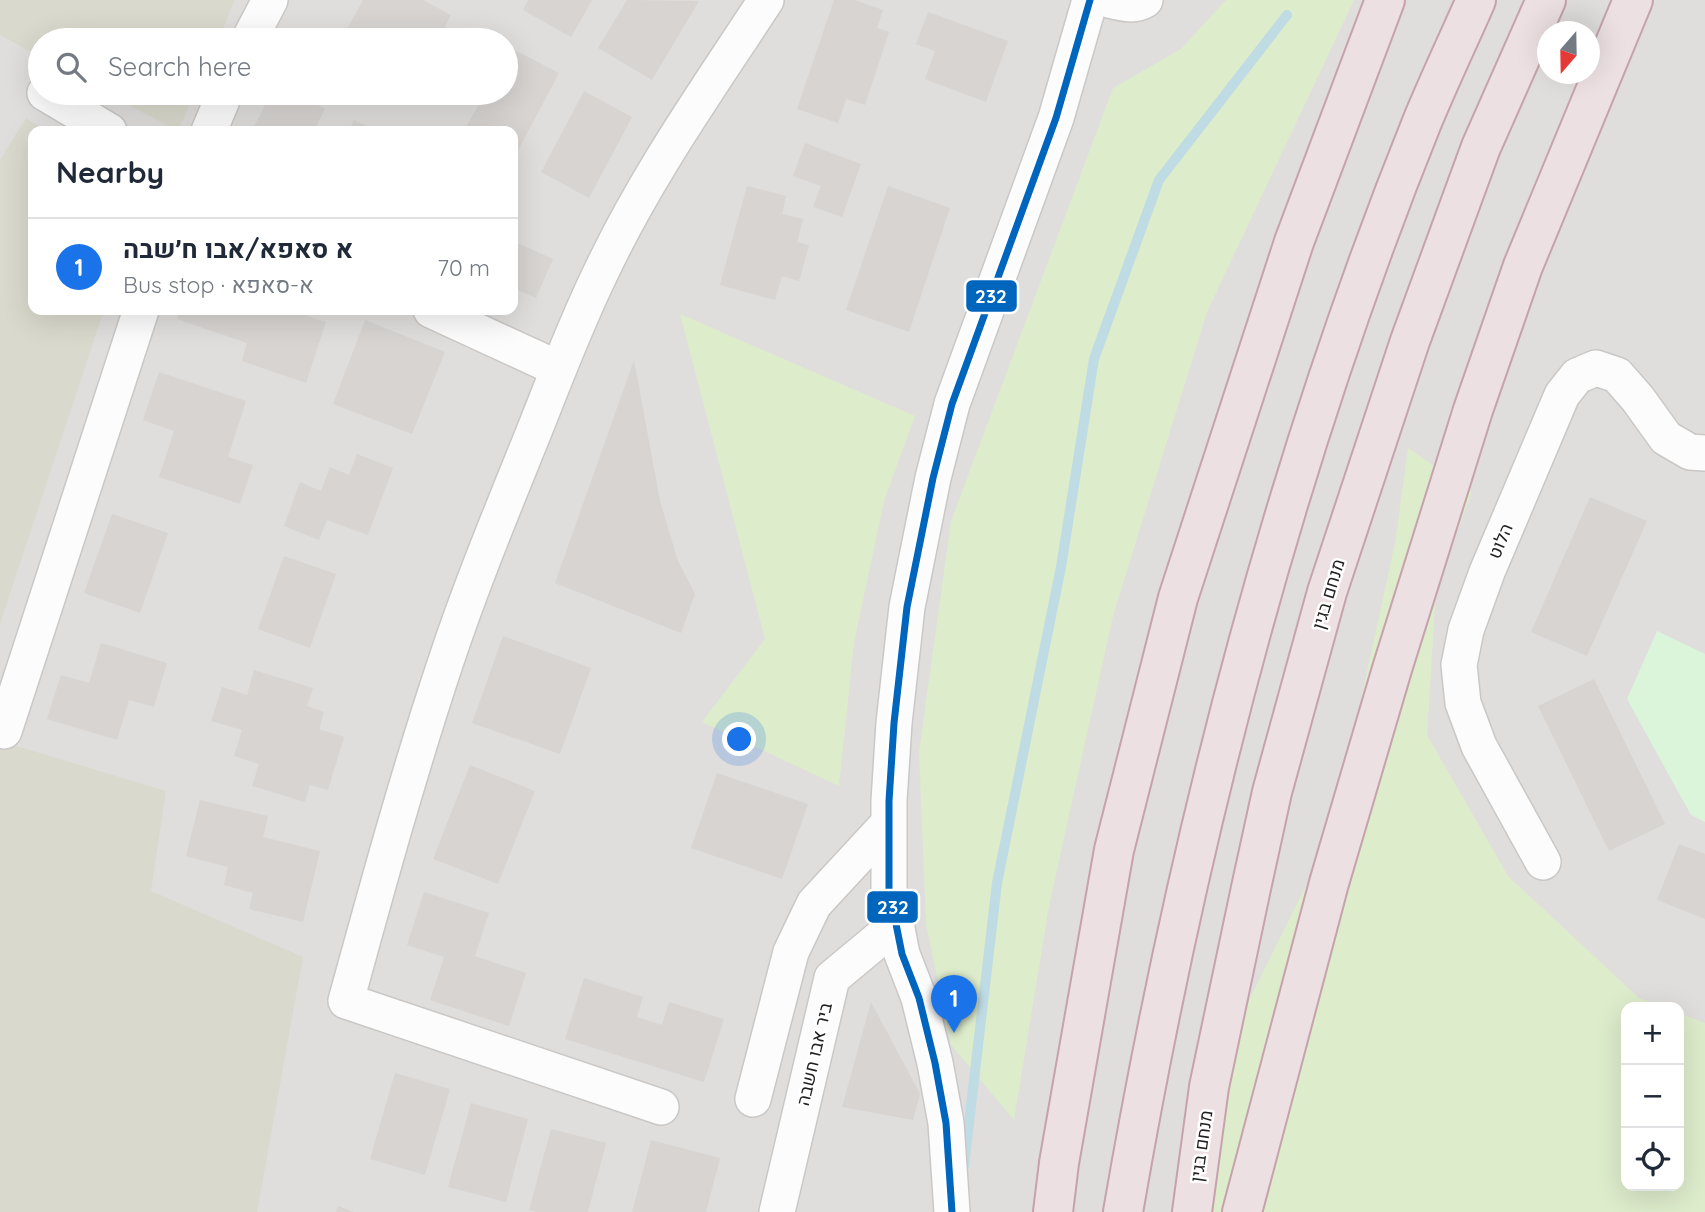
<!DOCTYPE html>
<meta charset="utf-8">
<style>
body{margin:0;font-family:Quicksand,Heebo,sans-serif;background:#f2f2f3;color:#1f2937}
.controls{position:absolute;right:21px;bottom:21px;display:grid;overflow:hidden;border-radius:14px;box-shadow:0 7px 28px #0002}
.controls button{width:63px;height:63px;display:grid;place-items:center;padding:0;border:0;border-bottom:2px solid #e0e1e3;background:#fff;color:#1f2937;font:35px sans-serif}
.compass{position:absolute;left:1537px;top:21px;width:63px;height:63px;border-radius:50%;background:#fff;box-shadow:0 7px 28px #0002;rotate:200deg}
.you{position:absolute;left:740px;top:740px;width:24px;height:24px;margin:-18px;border:5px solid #fff;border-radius:50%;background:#1a73e8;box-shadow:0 0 0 10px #1a73e833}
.badge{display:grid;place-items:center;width:46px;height:46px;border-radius:50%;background:#1a73e8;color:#fff;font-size:23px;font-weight:700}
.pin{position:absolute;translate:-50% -58px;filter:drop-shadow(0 2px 4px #0008)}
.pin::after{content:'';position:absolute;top:37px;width:24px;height:21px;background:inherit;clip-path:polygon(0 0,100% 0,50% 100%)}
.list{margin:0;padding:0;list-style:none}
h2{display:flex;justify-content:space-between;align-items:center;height:91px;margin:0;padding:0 28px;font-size:30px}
h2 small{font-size:23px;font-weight:400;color:#747a83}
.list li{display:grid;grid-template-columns:46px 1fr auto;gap:21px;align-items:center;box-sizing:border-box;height:98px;padding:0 28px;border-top:2px solid #e0e1e3}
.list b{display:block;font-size:26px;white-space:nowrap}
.list p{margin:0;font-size:23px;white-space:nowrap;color:#747a83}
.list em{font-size:23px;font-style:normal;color:#747a83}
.icon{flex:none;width:38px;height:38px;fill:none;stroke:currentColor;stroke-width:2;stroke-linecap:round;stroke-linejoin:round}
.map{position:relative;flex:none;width:1705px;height:1212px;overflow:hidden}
.search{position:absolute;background:#fff;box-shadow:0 7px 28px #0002;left:28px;top:28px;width:490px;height:77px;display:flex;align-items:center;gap:18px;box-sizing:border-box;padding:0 24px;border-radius:38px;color:#747a83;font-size:26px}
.panel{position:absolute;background:#fff;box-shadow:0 7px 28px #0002;left:28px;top:126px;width:490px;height:189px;border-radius:14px}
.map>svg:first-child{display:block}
</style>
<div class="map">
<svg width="1705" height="1212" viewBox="0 0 1705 1212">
<rect width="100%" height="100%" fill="#f0eeeb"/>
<path fill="#dfdedc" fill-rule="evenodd" d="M0 0H1705V1212H0ZM1548 32H1590V74H1548ZM40 40H506V93H40ZM33 131H513V310H33ZM1626 1007H1679V1186H1626Z"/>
<path fill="#d9d9cd" d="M0 0H235L218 40H40V57L0 35Z
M105 93H195L178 131Z
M26 118 47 131H33V310H104L0 624V160Z
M0 741 166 791 151 891 303 957 257 1212H0Z"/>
<path fill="#ddeccb" d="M1226 0H1354L1207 312 1113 616 1049 906 1014 1120 951 1045 926 924 919 752 951 521 1113 88 1181 49Z
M680 314 915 416 884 501 854 643 839 786 702 722 765 639Z
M1408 448 1472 492 1436 590 1427 735 1508 876 1639 998 1664 1007H1626V1186H1679V1013L1705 1023V1212H1186L1202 1095 1332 833 1395 543Z"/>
<path fill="#daf5da" d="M1657 631 1705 654V822L1691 815 1627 699Z"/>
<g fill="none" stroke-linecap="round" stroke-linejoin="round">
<path stroke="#bfdbe3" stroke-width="10" d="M964 1166 997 883 1061 567 1094 359 1159 180 1287 15"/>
</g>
<path fill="#d7d4d2" d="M363 0H423L451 15 438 40H341Z
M528 0H592L571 37 523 10Z
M627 0 699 1 652 80 598 48Z
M834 0H855L883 10 877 28 889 32 865 105 846 99 838 123 797 109Z
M928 12 1008 41 986 102 925 79 935 51 916 44Z
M509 47 559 73 515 156 513 155V131H469L465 129 485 93H506V53Z
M584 91 632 117 589 198 541 172Z
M271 93H292L325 109 314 131H252Z
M354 120 377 131H349Z
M805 143 861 164 842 217 813 207 821 186 793 176Z
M747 186 786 196 782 214 803 219 797 242 809 245 799 281 782 276 775 300 720 285Z
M888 186 950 208 909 332 846 310Z
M513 241 553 259 536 298 513 288Z
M180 310H290L326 322 306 383 242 361 247 343 177 319Z
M365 320 445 352 412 434 333 404Z
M634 360 660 501 678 561 695 594 681 633 555 583Z
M159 372 246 401 228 457 253 465 240 504 159 477 174 431 143 420Z
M357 454 393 468 368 535 327 520 319 540 284 526 300 482 321 491 330 467 349 475Z
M1590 497 1647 521 1587 656 1531 632Z
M112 514 168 533 140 613 84 593Z
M284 556 336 574 310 648 258 629Z
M503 636 591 668 560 754 472 723Z
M101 643 167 663 154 707 129 700 117 740 47 719 61 675 89 683Z
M254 670 313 688 307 706 324 712 319 729 344 737 328 790 310 785 305 802 252 786 259 764 234 756 242 730 211 721 222 687 247 695Z
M1594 679 1665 824 1609 851 1538 706Z
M470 765 535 791 498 884 433 859Z
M717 773 808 804 782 879 691 848Z
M200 800 268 816 263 837 320 851 303 922 249 909 253 893 224 885 228 867 186 856Z
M1679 844 1705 854V919L1657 900Z
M424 892 489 913 475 956 526 973 509 1026 430 1000 444 957 407 945Z
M584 978 643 997 637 1017 662 1025 669 1002 724 1019 704 1082 565 1039Z
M871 1002 920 1094 913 1120 842 1107Z
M395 1073 450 1089 425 1175 370 1159Z
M471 1103 528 1119 506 1202 448 1187Z
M551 1129 606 1143 588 1212H537L529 1210Z
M651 1140 720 1158 706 1212H632Z
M338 1206 354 1212H336Z"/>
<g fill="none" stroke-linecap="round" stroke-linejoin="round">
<defs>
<path id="minor" d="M1109 0C1121 3 1134 7 1145 0
M249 40 270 0
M45 93 109 131
M209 131 225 93
M431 310 559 369
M4 731 141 310
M1543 862 1479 746 1463 703 1459 665 1466 630 1487 572 1562 395 1577 376 1596 368 1617 375 1638 399 1666 438 1690 452 1705 453
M753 1099 791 952 814 904 889 823
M661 1107 346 1001C377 888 408 775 445 664 471 585 504 506 535 429 556 376 576 323 601 272 646 176 708 89 766 0
M777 1212 832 978 897 924
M952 1212 946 1123 935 1063 919 998 902 954 889 889V801L894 723 907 607 933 478 952 404 1056 118 1090 0"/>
<path id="highway" d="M1053 1212 1059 1163 1114 850 1178 598 1294 242 1385 0
M1123 1212C1187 841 1281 472 1422 122 1439 81 1458 41 1476 0
M1192 1212 1209 1087 1251 888 1272 792 1327 592 1410 341 1481 147 1546 0
M1242 1212 1329 883 1392 669 1473 410 1523 266 1633 0"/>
</defs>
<use href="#minor" stroke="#c9c8c7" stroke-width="38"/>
<use href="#highway" stroke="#c5a2ac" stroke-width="42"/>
<use href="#minor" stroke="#fdfcfc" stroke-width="35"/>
<use href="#highway" stroke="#ece0e2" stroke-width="38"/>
<defs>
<path id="bus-1" d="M952 1212 946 1123 935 1063 919 998 902 954 889 889V801L894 723 907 607 933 478 952 404 1056 118 1090 0"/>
</defs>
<use href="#bus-1" stroke="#fff" stroke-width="12"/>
<use href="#bus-1" stroke="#0065bd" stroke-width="7"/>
</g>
<g text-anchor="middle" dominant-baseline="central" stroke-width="5" stroke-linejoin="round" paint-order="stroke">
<g font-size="18" fill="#222" stroke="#fff">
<text transform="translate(1500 541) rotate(-67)">הלוט</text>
<text transform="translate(1328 594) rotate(-73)">מנחם בגין</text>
<text transform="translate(814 1054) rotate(-77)">ביר אבו חשבה</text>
<text transform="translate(1201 1146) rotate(-82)">מנחם בגין</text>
</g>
</g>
<g stroke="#fff" stroke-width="2.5">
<rect x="965" y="279" width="53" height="34" rx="7" fill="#0065bd"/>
<rect x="866" y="890" width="53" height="34" rx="7" fill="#0065bd"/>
</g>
<g font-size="19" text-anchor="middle" font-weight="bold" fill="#fff">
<text x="991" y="303">232</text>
<text x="893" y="914">232</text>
</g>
</svg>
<div class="controls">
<button>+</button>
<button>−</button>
<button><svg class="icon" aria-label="locate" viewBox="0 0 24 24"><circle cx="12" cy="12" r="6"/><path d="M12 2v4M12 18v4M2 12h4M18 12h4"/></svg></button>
</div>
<svg class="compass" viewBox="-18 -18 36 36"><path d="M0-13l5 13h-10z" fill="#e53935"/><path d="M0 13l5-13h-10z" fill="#747a83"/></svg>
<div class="you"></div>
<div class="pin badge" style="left:954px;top:1033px">1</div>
<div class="search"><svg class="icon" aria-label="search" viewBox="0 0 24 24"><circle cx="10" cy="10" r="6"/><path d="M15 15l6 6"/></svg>Search here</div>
<section class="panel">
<h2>Nearby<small></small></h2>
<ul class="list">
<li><span class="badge">1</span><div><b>א סאפא/אבו ח׳שבה</b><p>Bus stop · א-סאפא</p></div><em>70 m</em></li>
</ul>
</section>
</div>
